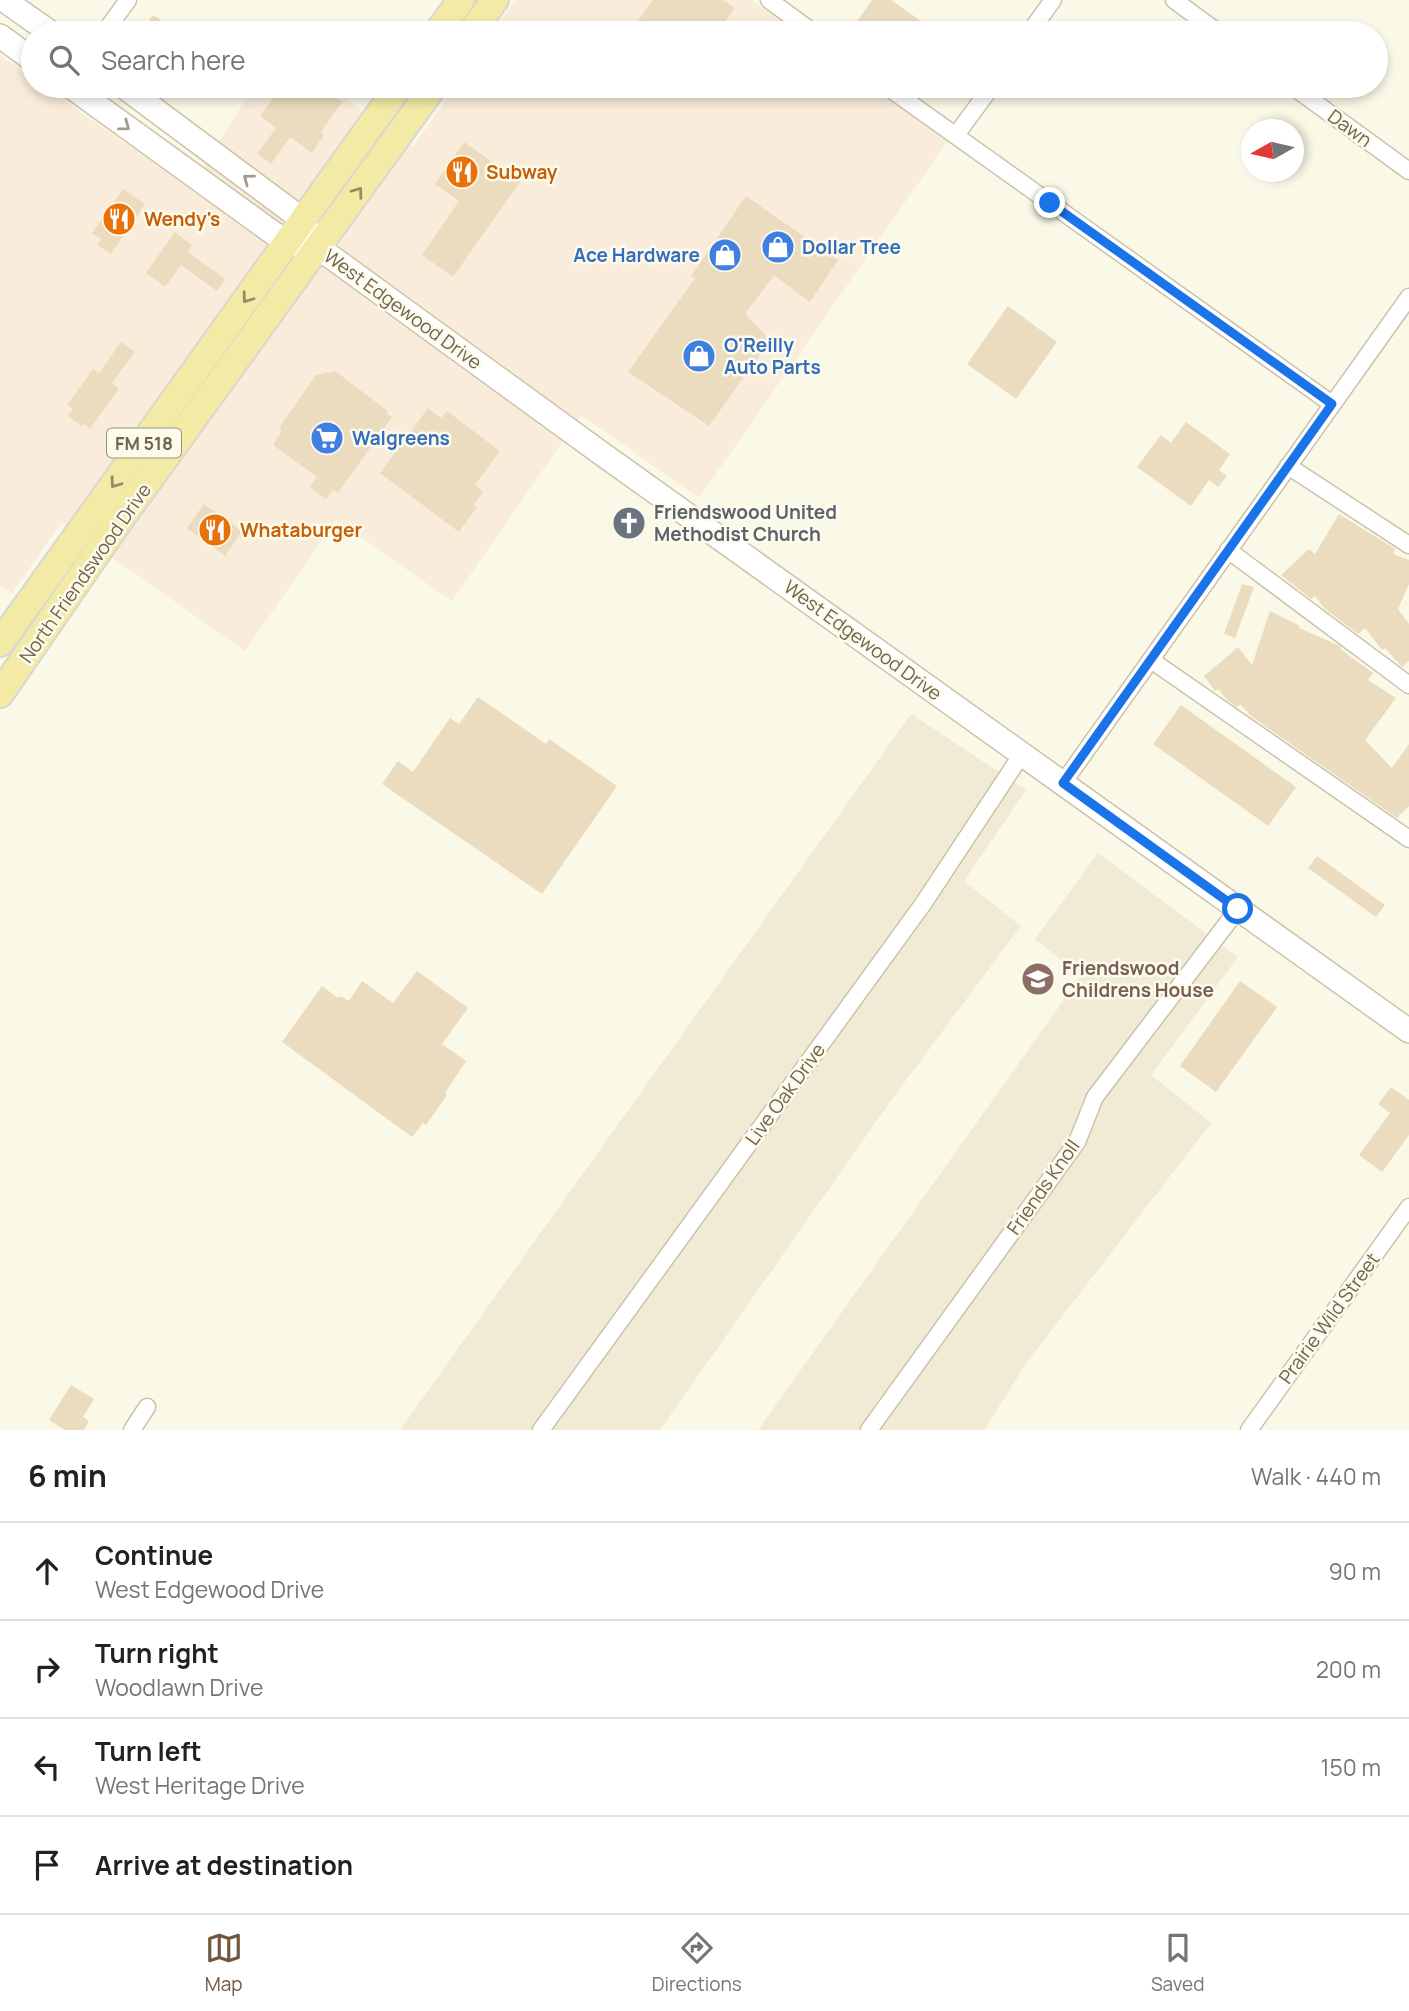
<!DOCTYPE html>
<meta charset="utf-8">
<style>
body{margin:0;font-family:Manrope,sans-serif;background:#f2f2f2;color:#202124}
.compass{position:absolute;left:1241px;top:119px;width:63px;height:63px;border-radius:50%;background:#fff;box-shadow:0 4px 10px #0003;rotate:262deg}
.stop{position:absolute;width:21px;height:21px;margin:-16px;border:5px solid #1a73e8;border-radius:50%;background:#fff}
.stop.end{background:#1a73e8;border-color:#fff;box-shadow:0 2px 7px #0008}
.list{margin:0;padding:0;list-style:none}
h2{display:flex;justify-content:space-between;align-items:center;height:91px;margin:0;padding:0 28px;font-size:30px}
h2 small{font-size:23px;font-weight:400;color:#757577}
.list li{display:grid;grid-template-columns:46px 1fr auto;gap:21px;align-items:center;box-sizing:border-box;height:98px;padding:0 28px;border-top:2px solid #e0e0e0}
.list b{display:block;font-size:26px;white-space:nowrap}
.list p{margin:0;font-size:23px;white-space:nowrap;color:#757577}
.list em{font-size:23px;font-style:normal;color:#757577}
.icon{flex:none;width:38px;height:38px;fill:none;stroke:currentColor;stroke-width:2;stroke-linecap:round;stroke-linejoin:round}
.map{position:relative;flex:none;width:1409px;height:1430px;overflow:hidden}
.search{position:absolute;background:#fff;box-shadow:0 4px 10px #0003;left:21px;right:21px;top:21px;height:77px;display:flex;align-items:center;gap:18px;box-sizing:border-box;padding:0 24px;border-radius:38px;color:#757577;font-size:26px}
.sheet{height:483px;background:#fff}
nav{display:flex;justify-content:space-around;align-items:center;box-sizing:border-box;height:98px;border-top:2px solid #e0e0e0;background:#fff;font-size:19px;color:#757577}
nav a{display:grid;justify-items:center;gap:4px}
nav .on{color:#73563b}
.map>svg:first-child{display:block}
</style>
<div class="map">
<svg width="1409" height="1430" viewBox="0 0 1409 1430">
<rect width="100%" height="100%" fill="#faf8e6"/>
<path fill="#f1ebd5" d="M911 714 1026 790 964 881 1021 926 889 1103 660 1430H400Z
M1098 853 1238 957 1151 1075 1211 1123 1027 1362 984 1430H758L1081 976 1035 939Z"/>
<path fill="#f9ecdb" d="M515 0H751L799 33H492Z
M0 55 33 79V86H43L190 188 254 86H328L413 147 456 86H873L949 139 699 498 581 415 452 601 336 520 245 651 62 522 12 593 0 585Z"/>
<path fill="#ebdcbf" d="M653 0H723L735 8 717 33H629Z
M872 0H891L938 33H864L854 26Z
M153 15 179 33H140Z
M282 86H318L342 102 321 132 324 135 312 153 290 137 271 164 257 154 276 128 260 116Z
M464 142 520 182 453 277 422 255 459 201 435 184Z
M123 189 145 204 111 254 97 245 101 239 92 233Z
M746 196 838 260 810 302 774 275 745 314 770 340 709 426 628 372 695 278 691 276Z
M175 232 192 245 188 251 189 253 225 279 217 291 181 265 165 287 146 273Z
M1008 306 1057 342 1016 399 967 364Z
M121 342 135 352 112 383 119 389 90 429 84 424 82 426 68 416 73 409 67 405 93 369 99 373Z
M335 371 388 411 387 414 392 417 338 493 333 490 326 499 310 487 317 477 273 445 282 430 279 428 316 375Z
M428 408 441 418 447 411 500 451 475 485 483 492 474 505 477 507 459 532 380 473Z
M1186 422 1230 454 1219 470 1227 476 1218 487 1209 480 1191 506 1137 467 1161 435 1171 443Z
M204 504 242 531 225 556 187 528Z
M1339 514 1395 549 1393 554 1409 560V584L1398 609 1409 624V661L1402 667 1385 648 1382 650 1365 628 1358 634 1324 608 1315 596 1311 599 1281 575 1309 549 1315 554Z
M1242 584 1254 587 1235 638 1224 634Z
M1270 611 1300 626 1299 628 1338 645 1342 648 1340 649 1373 673 1368 680 1396 698 1365 740 1392 768 1409 744V806L1397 818 1252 717 1240 704 1237 707 1228 701 1218 689 1215 691 1204 676 1238 647 1252 665Z
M478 697 546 744 549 739 617 786 542 894 382 784 398 761 413 772 450 718 459 724Z
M1181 705 1296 787 1268 826 1153 744Z
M1317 856 1385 905 1376 917 1308 868Z
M417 971 468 1008 442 1044 466 1061 445 1093 447 1095 426 1125 423 1123 412 1137 282 1042 322 986 338 998 340 996 349 1001 362 981 393 1003Z
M1240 981 1277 1007 1216 1092 1180 1066Z
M1391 1087 1409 1100V1135L1382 1172 1359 1155 1390 1113 1378 1104Z
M71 1385 94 1399 83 1417 89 1421 84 1430H65L49 1420Z"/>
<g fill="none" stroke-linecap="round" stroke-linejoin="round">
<defs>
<path id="minor" d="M769 0 814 33
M1174 0 1219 33
M104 33 128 0
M1029 33 1053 0
M886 86 1332 404
M1292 86 1409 171
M956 135 992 86
M1288 466 1409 545
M1228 550 1409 685
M1151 660 1409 839
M1063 783 1409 297
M132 1430 147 1407
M541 1430 923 904 1022 754
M869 1430 1077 1142 1095 1097 1238 909
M1249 1430 1409 1207"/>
<path id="secondary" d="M4 0 51 33
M0 36 33 60
M70 86 287 243 318 248 334 259 598 451 1409 1031
M123 86 303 220 311 236"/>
<path id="primary" d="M437 33 461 0
M471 33 495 0
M0 643 399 86
M0 694 115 527 434 86"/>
</defs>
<use href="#minor" stroke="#cbc2ae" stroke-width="19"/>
<use href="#secondary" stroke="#cdc3ab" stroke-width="26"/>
<use href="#primary" stroke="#dad7d1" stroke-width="30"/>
<use href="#minor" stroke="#fff" stroke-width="16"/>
<use href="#secondary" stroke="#fff" stroke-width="23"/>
<use href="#primary" stroke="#f2eaa5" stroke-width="26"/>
</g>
<defs><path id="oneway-chevron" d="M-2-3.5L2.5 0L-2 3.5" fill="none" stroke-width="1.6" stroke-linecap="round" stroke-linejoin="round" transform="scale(1.75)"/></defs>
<g stroke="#a39a8b">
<use href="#oneway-chevron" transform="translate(125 126) rotate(36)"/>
<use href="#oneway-chevron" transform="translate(248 179) rotate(-143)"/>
</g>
<g stroke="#988c67">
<use href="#oneway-chevron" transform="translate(358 192) rotate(-54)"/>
<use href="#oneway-chevron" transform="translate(247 298) rotate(126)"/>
<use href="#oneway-chevron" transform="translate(115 483) rotate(126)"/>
</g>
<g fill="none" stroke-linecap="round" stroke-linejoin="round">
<path stroke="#1a73e8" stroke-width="9" d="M1050 203 1332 404 1063 783 1238 909"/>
</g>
<defs>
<symbol id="restaurant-disc" viewBox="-11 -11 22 22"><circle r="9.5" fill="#e8710a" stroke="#fdfbec"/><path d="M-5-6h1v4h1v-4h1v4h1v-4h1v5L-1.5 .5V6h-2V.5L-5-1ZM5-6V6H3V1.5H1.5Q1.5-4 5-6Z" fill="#fff"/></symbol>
<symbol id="shop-disc" viewBox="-11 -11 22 22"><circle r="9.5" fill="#3f7fe0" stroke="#fdfbec"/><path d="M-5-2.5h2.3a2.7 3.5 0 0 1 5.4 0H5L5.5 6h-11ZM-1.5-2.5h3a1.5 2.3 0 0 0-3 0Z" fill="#fff"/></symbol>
<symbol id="supermarket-disc" viewBox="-11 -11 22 22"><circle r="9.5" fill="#3f7fe0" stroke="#fdfbec"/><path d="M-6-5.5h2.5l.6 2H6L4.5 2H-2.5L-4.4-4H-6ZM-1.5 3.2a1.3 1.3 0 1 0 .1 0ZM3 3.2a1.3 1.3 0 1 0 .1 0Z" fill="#fff"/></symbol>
<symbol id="church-disc" viewBox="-11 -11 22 22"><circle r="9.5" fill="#6b7280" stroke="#fdfbec"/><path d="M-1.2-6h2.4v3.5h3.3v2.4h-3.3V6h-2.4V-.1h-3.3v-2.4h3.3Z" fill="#fff"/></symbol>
<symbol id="school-disc" viewBox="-11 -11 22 22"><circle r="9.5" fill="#8d6e63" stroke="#fdfbec"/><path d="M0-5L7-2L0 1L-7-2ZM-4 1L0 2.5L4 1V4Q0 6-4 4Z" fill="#fff"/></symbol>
</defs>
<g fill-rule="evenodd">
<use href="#restaurant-disc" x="443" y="153" width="38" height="38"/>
<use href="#restaurant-disc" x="100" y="200" width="38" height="38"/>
<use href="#shop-disc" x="759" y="228" width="38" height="38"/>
<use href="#shop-disc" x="706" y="236" width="38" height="38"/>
<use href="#shop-disc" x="680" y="337" width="38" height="38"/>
<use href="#supermarket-disc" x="308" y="419" width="38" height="38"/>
<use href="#church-disc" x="610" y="504" width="38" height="38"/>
<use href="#restaurant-disc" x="196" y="511" width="38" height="38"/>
<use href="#school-disc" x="1019" y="960" width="38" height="38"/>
</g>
<g text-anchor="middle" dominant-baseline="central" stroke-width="5" stroke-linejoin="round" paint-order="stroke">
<rect fill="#fdfbec" stroke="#9b917d" stroke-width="2" x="107" y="428.5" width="74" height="29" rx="5"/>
<g font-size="18" font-weight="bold" fill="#71644d">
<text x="144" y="443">FM 518</text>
</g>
<g font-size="19" fill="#71644d" stroke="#fdfbec">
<text transform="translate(1350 128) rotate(36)">Dawn</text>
<text transform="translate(403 309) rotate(36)">West Edgewood Drive</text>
<text transform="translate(85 573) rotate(-55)">North Friendswood Drive</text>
<text transform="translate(863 640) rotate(36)">West Edgewood Drive</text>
<text transform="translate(785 1094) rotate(-54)">Live Oak Drive</text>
<text transform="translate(1043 1187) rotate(-55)">Friends Knoll</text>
<text transform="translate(1329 1318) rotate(-54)">Prairie Wild Street</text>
</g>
<g font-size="19" font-weight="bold" fill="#c56008" stroke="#fdfbec" text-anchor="start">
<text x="486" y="172">Subway</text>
<text x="144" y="219">Wendy's</text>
<text x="240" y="530">Whataburger</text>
</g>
<g font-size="19" font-weight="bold" fill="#366cbe" stroke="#fdfbec" text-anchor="start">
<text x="802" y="247">Dollar Tree</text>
<text x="700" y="255" text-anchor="end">Ace Hardware</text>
<text x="724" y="345">O'Reilly<tspan x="724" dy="22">Auto Parts</tspan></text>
<text x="352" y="438">Walgreens</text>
</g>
<g font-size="19" font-weight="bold" fill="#5b616d" stroke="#fdfbec" text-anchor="start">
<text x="654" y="512">Friendswood United<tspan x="654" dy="22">Methodist Church</tspan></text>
</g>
<g font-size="19" font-weight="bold" fill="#785e54" stroke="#fdfbec" text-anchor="start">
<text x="1062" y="968">Friendswood<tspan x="1062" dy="22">Childrens House</tspan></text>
</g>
</g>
</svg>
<svg class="compass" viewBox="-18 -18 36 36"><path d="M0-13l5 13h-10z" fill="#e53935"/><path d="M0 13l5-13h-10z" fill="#757577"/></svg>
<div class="stop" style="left:1238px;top:909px"></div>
<div class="stop end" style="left:1050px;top:203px"></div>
<div class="search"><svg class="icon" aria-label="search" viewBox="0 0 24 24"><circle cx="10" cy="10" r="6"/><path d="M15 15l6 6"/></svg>Search here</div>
</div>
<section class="sheet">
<h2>6 min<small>Walk · 440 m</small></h2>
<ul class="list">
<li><svg class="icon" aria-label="ahead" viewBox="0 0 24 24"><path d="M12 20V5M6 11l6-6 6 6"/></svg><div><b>Continue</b><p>West Edgewood Drive</p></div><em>90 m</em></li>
<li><svg class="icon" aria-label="right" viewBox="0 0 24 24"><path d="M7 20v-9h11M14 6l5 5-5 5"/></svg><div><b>Turn right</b><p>Woodlawn Drive</p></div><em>200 m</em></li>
<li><svg class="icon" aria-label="left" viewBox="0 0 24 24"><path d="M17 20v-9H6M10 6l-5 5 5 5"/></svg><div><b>Turn left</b><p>West Heritage Drive</p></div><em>150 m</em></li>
<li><svg class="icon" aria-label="arrive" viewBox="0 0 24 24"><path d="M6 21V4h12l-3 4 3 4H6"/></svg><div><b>Arrive at destination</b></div></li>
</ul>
</section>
<nav>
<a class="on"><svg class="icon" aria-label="map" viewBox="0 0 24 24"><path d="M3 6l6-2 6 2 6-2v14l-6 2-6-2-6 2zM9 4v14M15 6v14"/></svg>Map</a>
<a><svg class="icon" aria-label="directions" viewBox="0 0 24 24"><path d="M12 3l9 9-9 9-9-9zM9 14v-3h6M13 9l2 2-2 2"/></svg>Directions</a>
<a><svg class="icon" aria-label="saved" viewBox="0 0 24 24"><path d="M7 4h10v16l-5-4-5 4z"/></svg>Saved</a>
</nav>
